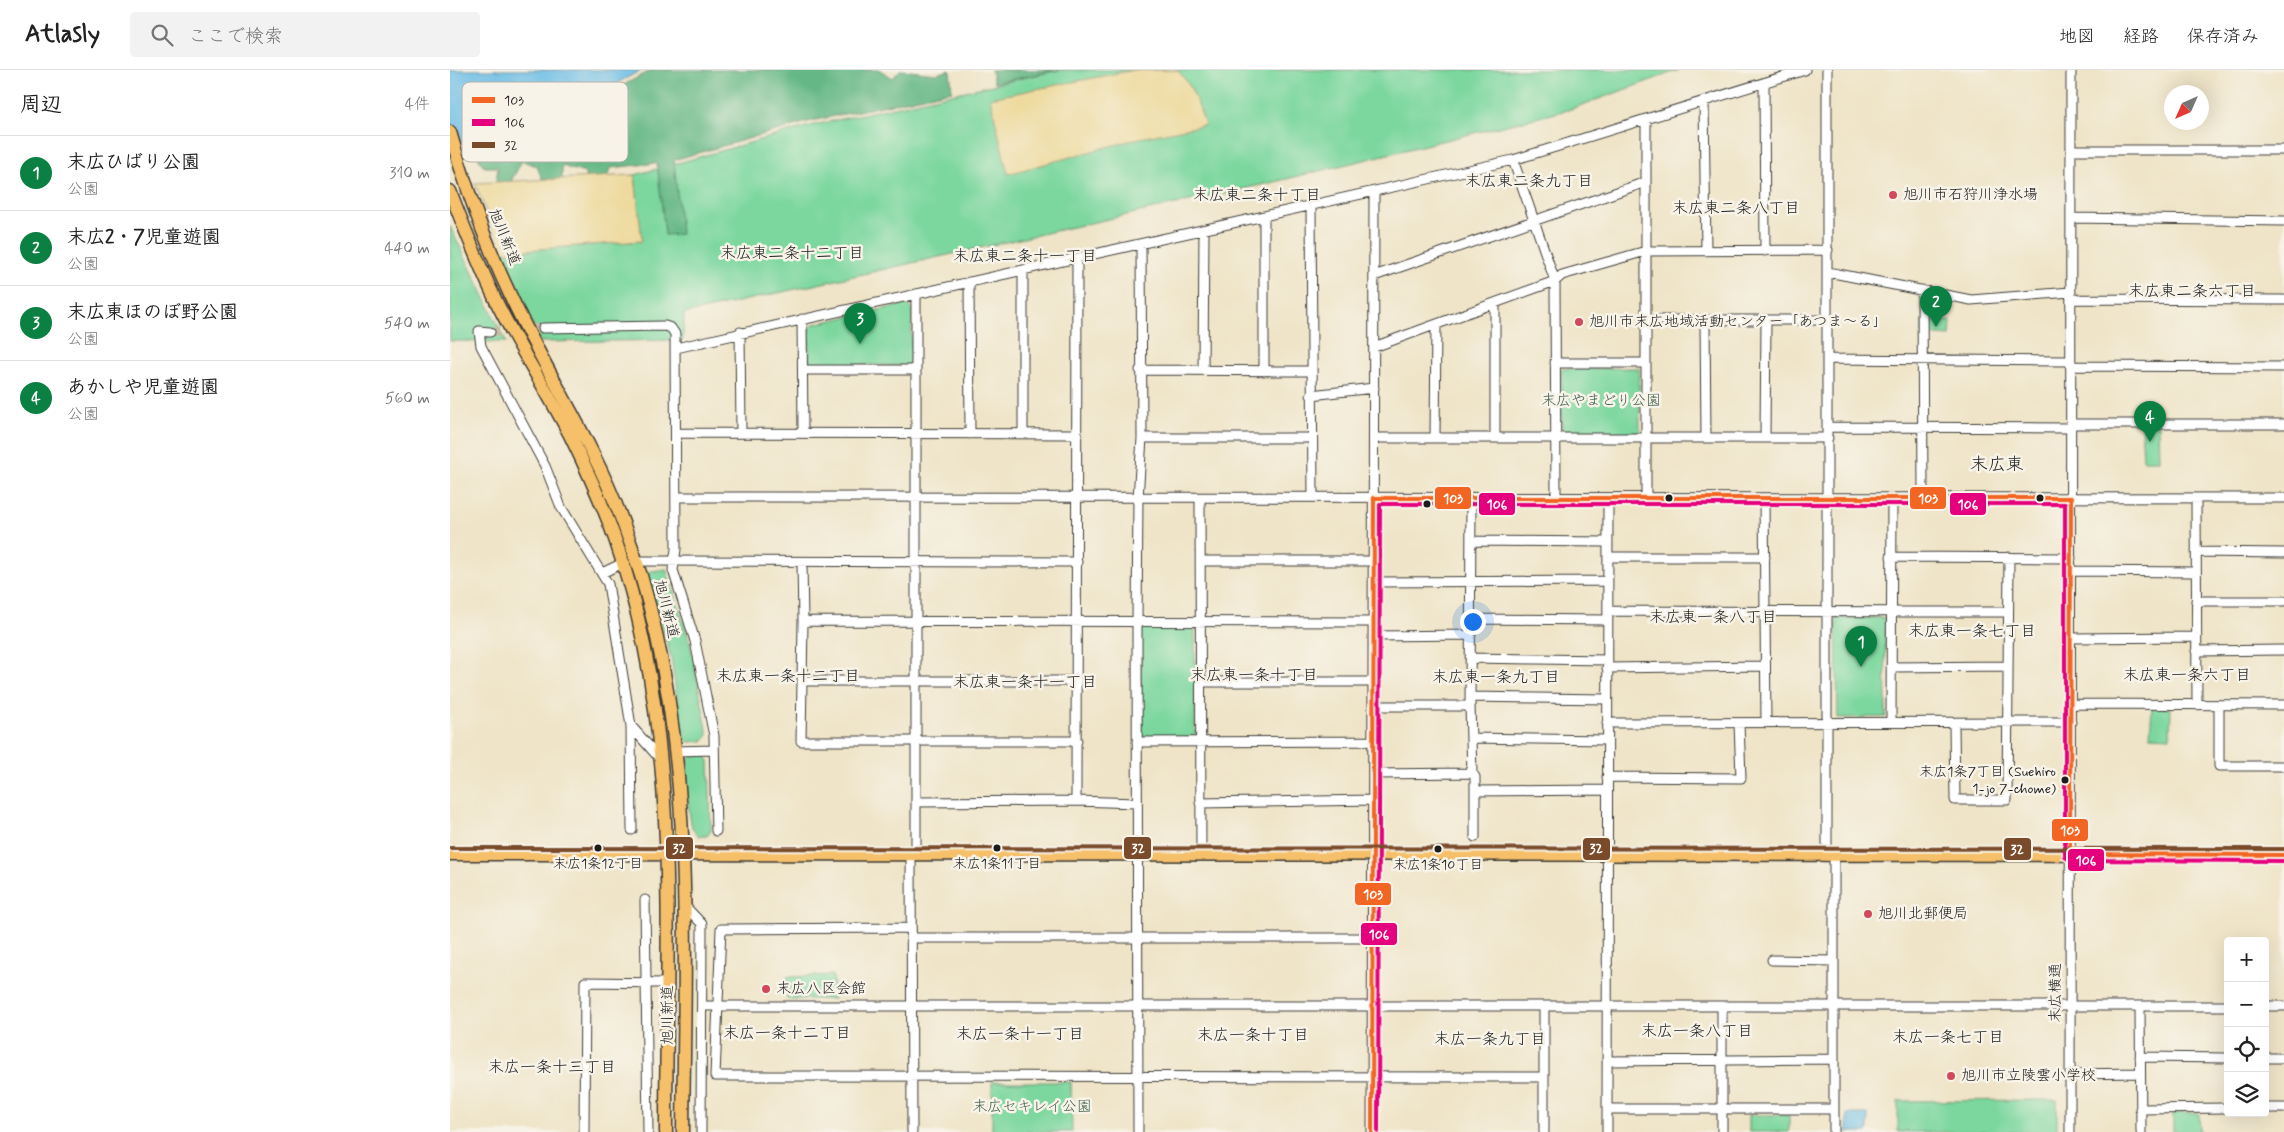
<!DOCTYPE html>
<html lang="ja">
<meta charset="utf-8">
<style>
body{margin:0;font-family:Mynerve,"Klee One",sans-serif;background:#f2f2f2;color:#222}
.controls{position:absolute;right:15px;bottom:15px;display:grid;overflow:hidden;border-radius:5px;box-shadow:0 5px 20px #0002}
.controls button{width:45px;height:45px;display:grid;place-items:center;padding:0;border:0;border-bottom:1px solid #e0e0e0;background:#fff;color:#222;font:25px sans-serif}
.compass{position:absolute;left:1714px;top:15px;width:45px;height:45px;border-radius:50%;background:#fff;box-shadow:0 5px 20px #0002;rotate:225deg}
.you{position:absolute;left:1022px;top:551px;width:18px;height:18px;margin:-12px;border:4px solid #fff;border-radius:50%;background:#1a73e8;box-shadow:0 0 0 8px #1a73e833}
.badge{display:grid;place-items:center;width:32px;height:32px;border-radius:50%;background:#0b8043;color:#fff;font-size:16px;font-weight:700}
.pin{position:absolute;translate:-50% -41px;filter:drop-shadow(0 1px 2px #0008)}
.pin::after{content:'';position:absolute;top:26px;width:18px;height:15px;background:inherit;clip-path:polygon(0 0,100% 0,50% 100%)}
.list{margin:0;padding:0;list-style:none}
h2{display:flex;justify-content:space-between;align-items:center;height:65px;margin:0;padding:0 20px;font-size:21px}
h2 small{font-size:16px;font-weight:400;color:#767676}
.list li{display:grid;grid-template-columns:32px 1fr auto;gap:15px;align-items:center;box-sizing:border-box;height:75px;padding:0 20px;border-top:1px solid #e0e0e0}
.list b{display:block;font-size:19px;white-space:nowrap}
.list p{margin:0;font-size:16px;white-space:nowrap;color:#767676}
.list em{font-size:16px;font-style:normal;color:#767676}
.icon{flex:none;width:28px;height:28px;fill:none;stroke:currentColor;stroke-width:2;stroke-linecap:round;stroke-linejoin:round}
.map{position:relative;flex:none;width:1834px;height:1062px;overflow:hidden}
header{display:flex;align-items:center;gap:30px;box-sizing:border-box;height:70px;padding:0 25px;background:#fff;border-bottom:1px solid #e0e0e0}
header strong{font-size:24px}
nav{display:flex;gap:28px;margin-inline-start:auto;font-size:18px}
.search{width:350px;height:45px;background:#f2f2f2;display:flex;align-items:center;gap:12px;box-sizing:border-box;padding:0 18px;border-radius:5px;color:#767676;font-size:19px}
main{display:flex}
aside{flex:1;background:#fff}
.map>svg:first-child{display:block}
</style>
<header>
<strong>Atlasly</strong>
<div class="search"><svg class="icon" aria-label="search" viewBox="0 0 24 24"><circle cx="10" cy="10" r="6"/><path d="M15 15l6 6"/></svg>ここで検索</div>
<nav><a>地図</a><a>経路</a><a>保存済み</a></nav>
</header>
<main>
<aside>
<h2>周辺<small>4件</small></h2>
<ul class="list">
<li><span class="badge">1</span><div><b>末広ひばり公園</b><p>公園</p></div><em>310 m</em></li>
<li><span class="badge">2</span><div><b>末広2・7児童遊園</b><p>公園</p></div><em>440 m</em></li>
<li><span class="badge">3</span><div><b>末広東ほのぼ野公園</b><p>公園</p></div><em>540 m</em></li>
<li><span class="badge">4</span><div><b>あかしや児童遊園</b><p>公園</p></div><em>560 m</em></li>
</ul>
</aside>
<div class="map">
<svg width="1834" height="1062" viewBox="0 0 1834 1062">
<rect width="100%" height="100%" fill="#f7f3e8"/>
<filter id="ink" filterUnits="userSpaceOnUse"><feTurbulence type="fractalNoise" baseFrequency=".02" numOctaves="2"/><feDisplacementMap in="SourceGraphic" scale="10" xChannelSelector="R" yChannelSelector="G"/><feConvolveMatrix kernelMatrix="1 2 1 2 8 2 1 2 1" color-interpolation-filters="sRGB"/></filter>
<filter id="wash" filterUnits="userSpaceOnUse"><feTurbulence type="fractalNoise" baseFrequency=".0096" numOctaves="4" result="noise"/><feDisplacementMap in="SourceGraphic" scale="20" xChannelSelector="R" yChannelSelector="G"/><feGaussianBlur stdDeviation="1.12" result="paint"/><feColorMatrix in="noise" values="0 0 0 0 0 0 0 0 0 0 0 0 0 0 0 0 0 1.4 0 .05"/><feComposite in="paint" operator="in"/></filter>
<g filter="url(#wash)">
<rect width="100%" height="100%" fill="#efe4c7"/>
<path fill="#7cd79e" stroke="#4c7a5d" d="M609 0H1229L1118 40 824 112 234 244 233 270 90 272 52 182 191 171 185 105 360 56Z
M0 156 56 272 0 271Z
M457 234 462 239 461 290 457 296 363 294 359 291V258L364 254Z
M1472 251H1501L1500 266 1472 264Z
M1189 298 1190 363H1112L1111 299Z
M1691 354 1708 355 1709 390H1693Z
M216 499 240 573 258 665 253 671 239 672 233 668 221 587 196 502Z
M1386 548H1435L1436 647 1388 648Z
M690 557H745V669H691Z
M1702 637 1721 638 1720 667 1700 666Z
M248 685H255L259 691 261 761 257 766H249C246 763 243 761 242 757 239 746 233 693 240 687Z
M383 905 384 929H337V907Z
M542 1012H621L622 1062H542Z
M1607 1030V1062H1448V1031Z
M1723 1043H1749L1750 1062H1723Z
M1299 1045H1339V1062H1299Z"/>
<path fill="#65b885" stroke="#406a50" d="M202 0H430L443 8 450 0 486 4 500 0 502 21 357 52 224 90 231 164 215 165 207 93 160 98 156 111 136 113 135 103 112 96V110L92 109 87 96 72 91 60 113 46 112 48 97H35L30 91 26 78 59 66 102 58 124 41Z
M541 0H609L544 13Z"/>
<path fill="#eeda9e" stroke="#857b5d" d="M684 0H727C743 16 748 34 755 55L690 68 558 104 540 28Z
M185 105 192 171 52 182 25 113Z"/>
<path fill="#6abde6" stroke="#436c81" d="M0 0H192L123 36 100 53 60 60 30 71 0 73Z
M1397 1044H1418V1062H1397Z"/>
</g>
<g filter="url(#ink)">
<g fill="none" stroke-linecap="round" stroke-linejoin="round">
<path stroke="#c5bca5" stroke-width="9" stroke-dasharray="9 4.5" stroke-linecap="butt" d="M40 262 93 258"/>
<defs>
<path id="minor" d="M1377 0V786
M1314 13 1315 181
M1254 31 1256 181
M1621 80H1834
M1063 90 1105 211 1106 428
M861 136 863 427
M814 147V301
M1621 148 1834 151
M573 201V364
M1378 202 1521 230 1621 222
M924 206 1196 112
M519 212 520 364
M1472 220 1473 428
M1621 229 1834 230
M352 249 353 362
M1195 250H1378
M1255 251 1256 368
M93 258 215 256 221 258 225 264 226 479 223 500 245 571 264 666 266 761
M40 262 29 261 31 276 95 396 111 437 158 514 181 656 182 760
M290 262 291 362
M924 277 1105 211 1112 205 1196 181 1378 180
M226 278 1063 90 1355 0
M1379 289 1621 291
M1105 293H1195
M1621 296 1834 297
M354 300H465
M690 300 861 301
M753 300 754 160
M861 325 924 318
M1621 354H1834
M1378 357 1621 358
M226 363 627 364
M1315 367 1316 251
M692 368H862
M924 368H1378
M985 368 986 255
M1045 368V234
M226 427 1834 428
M750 428 751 785
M1196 428V50
M1314 428 1316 653
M1746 428 1747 635
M1021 429 1020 636 1022 703 1025 707V767
M1021 471 1158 472
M1746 482 1834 483
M1158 487H1315
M1441 487 1621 488
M187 491 627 492
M751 491H924
M352 492 353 551 351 671H627
M1621 501 1746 502
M152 503 173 493
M924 512 1158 511
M1746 531H1834
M1158 541 1558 542
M1021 549 1157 550
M353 551 924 552
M924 566 1021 565
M1621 568 1745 567
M1746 581 1834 580
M1021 588 1158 590
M1441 597 1558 596
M1157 598 1315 596
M353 611H627
M751 612H924
M1021 627 1157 629
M1621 634 1834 635
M1769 635V696H1834
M923 636H1020
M1441 652 1442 428
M1157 653 1621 652
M1504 653 1505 730H1557L1559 487
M181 656 211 690
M1021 668 1157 670
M687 672 923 671
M225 681 264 680
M923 704 1022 703
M1157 707 1291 708 1289 653
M1025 721 1157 720
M626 731 627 189
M466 732 626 731 687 733
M750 733 923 730
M461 784 462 1062
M466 784V224
M1384 786V1062
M195 830 198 1062
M235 836 252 854 251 1062
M461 858 271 859 265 1006 1094 1007
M461 868H923
M1322 890 1384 891
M253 936H1778
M1815 936H1834
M1690 937 1691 1062
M1690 987 1778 988
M1815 988H1834
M1157 991 1384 989
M1620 1004 1690 1003
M1815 1038H1834
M1157 1039H1384
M1690 1039 1778 1038
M134 1062 135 912 216 913
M688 1062 687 552 688 428 692 368 691 174
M922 1062 924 122
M1094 1062V938
M1157 1062 1158 428
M1272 1062V937
M1620 1062 1621 0"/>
<path id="highway" d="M0 62C16 119 37 176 62 229 97 304 143 372 172 450 247 644 235 858 233 1062
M0 121C15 160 30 198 48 235 71 281 99 324 122 369 138 402 153 435 165 469 232 659 216 864 216 1062
M0 784 1834 785"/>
</defs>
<use href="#minor" stroke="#3c3a36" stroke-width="11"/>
<use href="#highway" stroke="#3c3a36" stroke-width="15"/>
<use href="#minor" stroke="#fff" stroke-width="9"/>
<use href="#highway" stroke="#f6c06b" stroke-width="12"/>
<defs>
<path id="bus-1" d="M922 1062 924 428H1621L1620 784 1834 785"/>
<path id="bus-2" d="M928 1062 930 434H1615V787L1620 790 1834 791"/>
<path id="bus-3" d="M0 778 1834 779"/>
</defs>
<use href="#bus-1" stroke="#f7f3e8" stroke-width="8"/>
<use href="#bus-2" stroke="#f7f3e8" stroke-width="8"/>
<use href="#bus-3" stroke="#f7f3e8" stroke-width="8"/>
<use href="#bus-1" stroke="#f26522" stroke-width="4"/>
<use href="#bus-2" stroke="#e5007d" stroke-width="4"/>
<use href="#bus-3" stroke="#7a4b2a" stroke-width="4"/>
</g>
</g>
<g fill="#d1495b" stroke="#f7f3e8" stroke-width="2">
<circle cx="1443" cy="125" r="5"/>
<circle cx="1129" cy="252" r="5"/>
<circle cx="1418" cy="844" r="5"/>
<circle cx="316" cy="919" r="5"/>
<circle cx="1501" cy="1006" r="5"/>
</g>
<g fill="#1c1c1c" stroke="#f7f3e8" stroke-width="2">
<circle cx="1219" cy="428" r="4.5"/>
<circle cx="1590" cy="428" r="4.5"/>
<circle cx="977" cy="434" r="4.5"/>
<circle cx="1615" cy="710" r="4.5"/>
<circle cx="148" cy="778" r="4.5"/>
<circle cx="547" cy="778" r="4.5"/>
<circle cx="988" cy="779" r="4.5"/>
</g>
<g text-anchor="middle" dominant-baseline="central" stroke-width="5" stroke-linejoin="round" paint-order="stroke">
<g font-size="14" fill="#1c1c1c" stroke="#f7f3e8">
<text x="1606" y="702" text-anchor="end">末広1条7丁目 (Suehiro<tspan x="1606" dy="17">1-jo 7-chome)</tspan></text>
<text x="148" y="794">末広1条12丁目</text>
<text x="547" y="794">末広1条11丁目</text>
<text x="988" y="795">末広1条10丁目</text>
</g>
<g font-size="15" fill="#1c1c1c" stroke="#f7f3e8" text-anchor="start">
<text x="1453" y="125">旭川市石狩川浄水場</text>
<text x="1139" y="252">旭川市末広地域活動センター「あつま〜る」</text>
<text x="1428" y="844">旭川北郵便局</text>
<text x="326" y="919">末広八区会館</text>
<text x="1511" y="1006">旭川市立陵雲小学校</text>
</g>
<g font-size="15" fill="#1c1c1c" stroke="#f7f3e8">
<text transform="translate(54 167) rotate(68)">旭川新道</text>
<text transform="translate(216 539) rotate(76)">旭川新道</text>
<text transform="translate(1606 923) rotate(-90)">末広横通</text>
<text transform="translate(218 945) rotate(-90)">旭川新道</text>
</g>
<g font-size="15" fill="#3e5d4a" stroke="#f7f3e8">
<text x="1151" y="331">末広やまどり公園</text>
<text x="582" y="1037">末広セキレイ公園</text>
</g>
<g font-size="16" fill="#1c1c1c" stroke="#f7f3e8">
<text x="1079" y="111">末広東二条九丁目</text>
<text x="807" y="125">末広東二条十丁目</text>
<text x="1286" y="138">末広東二条八丁目</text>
<text x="342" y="183">末広東二条十二丁目</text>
<text x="575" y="186">末広東二条十一丁目</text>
<text x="1742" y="221">末広東二条六丁目</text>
<text x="1263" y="547">末広東一条八丁目</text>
<text x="1522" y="561">末広東一条七丁目</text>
<text x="804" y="605">末広東一条十丁目</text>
<text x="1737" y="605">末広東一条六丁目</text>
<text x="338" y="606">末広東一条十二丁目</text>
<text x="1046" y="607">末広東一条九丁目</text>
<text x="575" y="612">末広東一条十一丁目</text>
<text x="1247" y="961">末広一条八丁目</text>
<text x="337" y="963">末広一条十二丁目</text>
<text x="570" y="964">末広一条十一丁目</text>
<text x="803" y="965">末広一条十丁目</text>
<text x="1498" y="967">末広一条七丁目</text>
<text x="1040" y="969">末広一条九丁目</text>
<text x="102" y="997">末広一条十三丁目</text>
</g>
<g font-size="18" fill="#1c1c1c" stroke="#f7f3e8">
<text x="1547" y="395">末広東</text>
</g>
</g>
<rect x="12" y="12" width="166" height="80" rx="8" fill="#f7f3e8" stroke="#b5b2ab" stroke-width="1"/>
<rect x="22" y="27" width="23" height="6" fill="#f26522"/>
<rect x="22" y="49" width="23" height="7" fill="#e5007d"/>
<rect x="22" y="72" width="23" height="6" fill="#7a4b2a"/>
<g font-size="14" fill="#1c1c1c">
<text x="54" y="35">103</text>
<text x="54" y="57">106</text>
<text x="54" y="80">32</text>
</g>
<g stroke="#f7f3e8" stroke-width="2">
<rect x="984" y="416" width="38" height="24" rx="5" fill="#f26522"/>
<rect x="1459" y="416" width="38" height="24" rx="5" fill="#f26522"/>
<rect x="1028" y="422" width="38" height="24" rx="5" fill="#e5007d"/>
<rect x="1499" y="422" width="38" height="24" rx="5" fill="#e5007d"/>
<rect x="1601" y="748" width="38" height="24" rx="5" fill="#f26522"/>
<rect x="215" y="766" width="29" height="24" rx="5" fill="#7a4b2a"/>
<rect x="673" y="766" width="29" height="24" rx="5" fill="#7a4b2a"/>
<rect x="1132" y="767" width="29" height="24" rx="5" fill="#7a4b2a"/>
<rect x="1553" y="767" width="29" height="24" rx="5" fill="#7a4b2a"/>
<rect x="1617" y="778" width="38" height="24" rx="5" fill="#e5007d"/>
<rect x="904" y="812" width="38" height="24" rx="5" fill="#f26522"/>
<rect x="910" y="852" width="38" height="24" rx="5" fill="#e5007d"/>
</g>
<g font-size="14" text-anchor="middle" font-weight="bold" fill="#fff">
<text x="1003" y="433">103</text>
<text x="1478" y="433">103</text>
<text x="1047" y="439">106</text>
<text x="1518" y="439">106</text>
<text x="1620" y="765">103</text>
<text x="229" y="783">32</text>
<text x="688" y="783">32</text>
<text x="1146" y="783">32</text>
<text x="1567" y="784">32</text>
<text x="1636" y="795">106</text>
<text x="923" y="829">103</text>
<text x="929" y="869">106</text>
</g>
</svg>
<div class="controls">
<button>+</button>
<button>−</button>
<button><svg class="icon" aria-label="locate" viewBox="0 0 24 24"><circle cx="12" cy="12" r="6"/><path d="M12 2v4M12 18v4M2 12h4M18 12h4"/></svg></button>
<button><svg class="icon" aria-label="layers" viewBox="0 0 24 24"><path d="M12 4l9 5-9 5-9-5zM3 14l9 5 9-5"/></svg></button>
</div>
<svg class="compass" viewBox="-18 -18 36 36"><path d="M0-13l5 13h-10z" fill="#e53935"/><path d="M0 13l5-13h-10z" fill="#767676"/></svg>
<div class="you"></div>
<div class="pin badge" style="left:1411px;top:597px">1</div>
<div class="pin badge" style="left:1486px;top:257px">2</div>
<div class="pin badge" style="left:410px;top:274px">3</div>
<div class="pin badge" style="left:1700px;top:372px">4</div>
</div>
</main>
